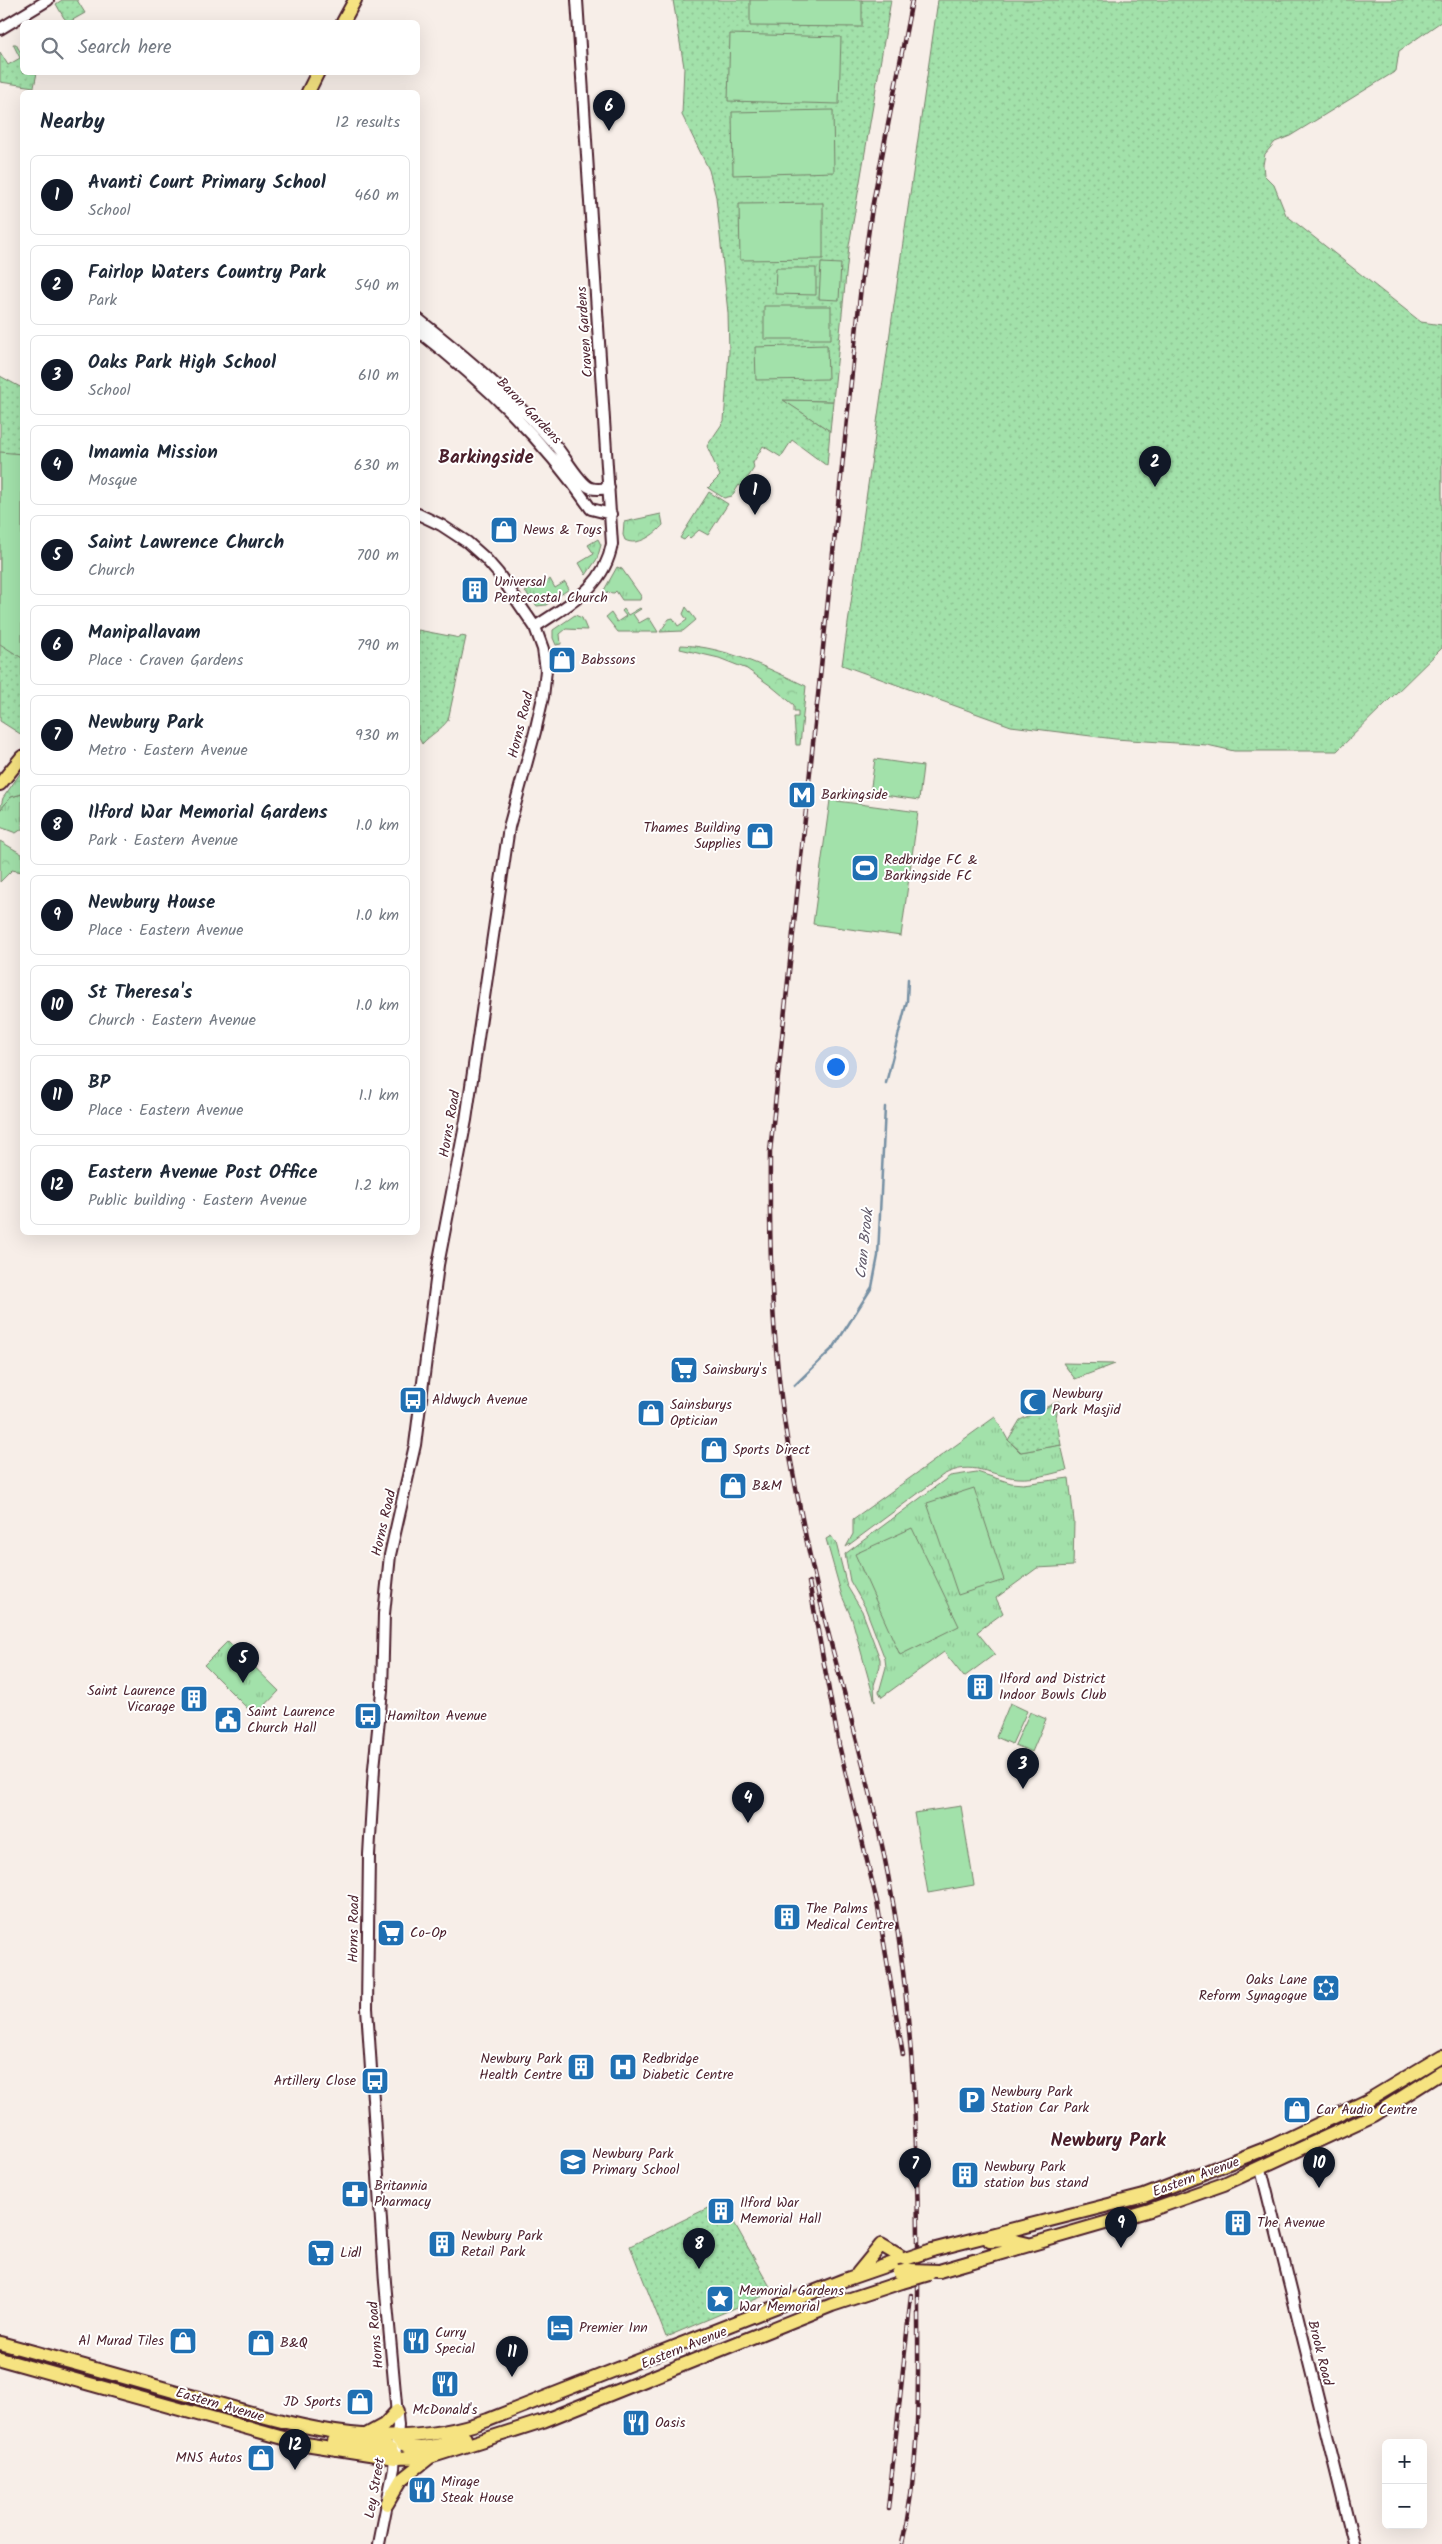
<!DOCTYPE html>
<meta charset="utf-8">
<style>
body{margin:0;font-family:Kalam,sans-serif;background:#f6f6f7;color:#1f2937}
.controls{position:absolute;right:15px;bottom:15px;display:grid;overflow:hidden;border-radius:8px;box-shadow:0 5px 20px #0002}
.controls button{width:45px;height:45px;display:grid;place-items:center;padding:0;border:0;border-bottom:1px solid #e0e1e3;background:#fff;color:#1f2937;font:25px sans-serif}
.you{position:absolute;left:835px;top:1066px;width:18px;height:18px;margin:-12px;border:4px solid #fff;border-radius:50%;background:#1a73e8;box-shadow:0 0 0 8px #1a73e833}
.badge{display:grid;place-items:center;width:32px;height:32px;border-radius:50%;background:#111827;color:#fff;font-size:16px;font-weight:700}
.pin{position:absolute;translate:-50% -41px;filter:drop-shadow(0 1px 2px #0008)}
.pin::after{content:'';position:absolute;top:26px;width:18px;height:15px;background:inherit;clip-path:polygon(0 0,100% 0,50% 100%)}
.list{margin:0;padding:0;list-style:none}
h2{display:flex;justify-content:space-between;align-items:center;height:65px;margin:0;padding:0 20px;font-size:21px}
h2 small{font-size:16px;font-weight:400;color:#747a83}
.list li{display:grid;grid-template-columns:32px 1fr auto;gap:15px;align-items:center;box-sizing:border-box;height:80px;margin:0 10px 10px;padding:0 10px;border:1px solid #e0e1e3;border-radius:8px}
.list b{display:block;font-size:19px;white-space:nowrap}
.list p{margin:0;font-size:16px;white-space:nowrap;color:#747a83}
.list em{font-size:16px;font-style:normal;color:#747a83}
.icon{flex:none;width:28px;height:28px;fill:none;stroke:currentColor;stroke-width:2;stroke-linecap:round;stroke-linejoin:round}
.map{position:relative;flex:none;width:1442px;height:2544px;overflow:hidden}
.search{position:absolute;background:#fff;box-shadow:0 5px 20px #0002;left:20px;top:20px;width:400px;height:55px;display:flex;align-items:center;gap:12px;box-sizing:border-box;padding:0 18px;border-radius:8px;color:#747a83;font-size:19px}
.panel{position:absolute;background:#fff;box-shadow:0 5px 20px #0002;left:20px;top:90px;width:400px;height:1145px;border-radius:8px}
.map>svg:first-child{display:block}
</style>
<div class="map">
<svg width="1442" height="2544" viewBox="0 0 1442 2544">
<defs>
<pattern id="grass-tufts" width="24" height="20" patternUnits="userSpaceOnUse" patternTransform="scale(1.25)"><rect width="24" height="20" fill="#a2e1aa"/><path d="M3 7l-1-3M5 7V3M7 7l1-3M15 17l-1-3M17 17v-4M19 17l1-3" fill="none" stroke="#8dc192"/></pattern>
<pattern id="forest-crowns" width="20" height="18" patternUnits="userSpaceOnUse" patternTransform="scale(1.25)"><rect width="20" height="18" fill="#a2e1aa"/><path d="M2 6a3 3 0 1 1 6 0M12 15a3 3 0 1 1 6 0" fill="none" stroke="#8dc192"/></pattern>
<pattern id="park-dots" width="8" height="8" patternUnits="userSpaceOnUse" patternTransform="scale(1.25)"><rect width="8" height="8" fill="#a2e1aa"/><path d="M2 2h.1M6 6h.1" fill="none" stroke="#8dc192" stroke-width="1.8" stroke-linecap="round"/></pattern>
</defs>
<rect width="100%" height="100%" fill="#f7eee8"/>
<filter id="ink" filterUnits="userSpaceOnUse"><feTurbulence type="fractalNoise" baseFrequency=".02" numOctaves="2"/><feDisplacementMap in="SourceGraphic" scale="10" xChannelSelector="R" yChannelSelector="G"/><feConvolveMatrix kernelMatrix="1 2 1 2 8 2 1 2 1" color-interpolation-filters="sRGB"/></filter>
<g filter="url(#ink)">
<path fill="url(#grass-tufts)" stroke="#76806a" d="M782 400 833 401 830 431Z
M598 539 601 545 597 559 586 575 579 563 594 554 588 545Z
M617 567 622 569 641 596 640 600H622L616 591 614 593 603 592Z
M550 579 555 588 565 582 569 589 546 605 537 606 525 592 539 583 541 585Z
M686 607 696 620 683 631 660 632 669 619 673 618 678 626 687 620 683 614Z
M640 608 641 609 633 614 639 623 648 618 650 619 658 632H618L606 617 611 613 617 622 626 616 622 611 624 609 628 615Z
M575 615 582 618 587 630 566 629 560 634 561 644 556 645 553 638V630Z
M22 794V829L16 833 0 827V810L11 797Z
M1063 1363 1115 1364 1075 1379Z
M995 1417 1008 1440 1020 1452 1061 1445 1067 1470C1051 1474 1035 1479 1018 1478 989 1476 973 1459 943 1475L846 1547 853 1534V1519Z
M977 1472 1011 1483 1023 1484 1069 1478 1074 1521 1073 1566 1037 1568 996 1598 1003 1613 977 1632 995 1654 964 1677 944 1652 882 1697 879 1692 886 1667 885 1659 865 1607 850 1581 845 1554 950 1476Z
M831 1536 836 1543 847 1586 862 1611 880 1659V1666L874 1685 875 1702 852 1619 842 1596 826 1539Z
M228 1641 279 1691 255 1716 204 1665Z"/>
<path fill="url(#forest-crowns)" stroke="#76806a" d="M661 514 663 525C655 534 638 547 625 540L623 535 624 522Z
M681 645C727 647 765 667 806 686L800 745H796L794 717H798V711H794V705L771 686 747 669 719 658 680 649Z
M22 771V794L11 797 0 810 3 798Z
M0 841 22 854V872L12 870 0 882Z"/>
<path fill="url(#park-dots)" stroke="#76806a" d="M62 0H77L85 13 69 22 64 18 56 4Z
M673 0H891L849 246 833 401 783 400 830 431 827 466 792 440 781 457 763 446 753 463 754 468 742 487 739 485 732 496 724 498 708 488 720 476 707 446 724 421 729 352 728 313 716 197 709 170 682 115 684 67Z
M938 0H1442V21L1399 51 1396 71 1290 136 1275 142 1265 154 1263 165 1264 175 1274 185 1286 215 1421 322 1442 325V648L1337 751H1234L1207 745 1115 739 1011 726 842 665Z
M13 44H16L22 55V72L37 73 34 87 0 82V52L8 65 20 58Z
M0 376 22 388V735L0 721Z
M709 492 728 504 708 535 699 530 690 538 688 536 684 540 680 538Z
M418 630 460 638 461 636 466 637 448 720C442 729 430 735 422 744L418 736Z
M1059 1401 1056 1417 1061 1445 1021 1452 1008 1440 1020 1420Z
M722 2201 773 2292 666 2337 630 2246Z"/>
<path fill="#a2e1aa" stroke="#76806a" d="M750 0H862V27L750 26Z
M730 34 841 37 839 104 728 101Z
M833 110 834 172 733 175 732 112Z
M823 203V259L740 260 739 204Z
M821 263 841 264 839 300 819 299Z
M776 268H816V295L775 294Z
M764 306H831V339H764Z
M827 345 828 379 756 380 755 347Z
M0 452 22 454V658L0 644Z
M875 759 923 766 919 800 870 793Z
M830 800 918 812 901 936 813 924Z
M974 1488 1004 1580 958 1595 927 1503Z
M912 1528 959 1626 900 1655 855 1554Z
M1010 1703 1027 1711 1012 1744 996 1737Z
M1030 1712 1046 1719 1032 1752 1015 1745Z
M961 1806 974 1885 928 1893 914 1813Z"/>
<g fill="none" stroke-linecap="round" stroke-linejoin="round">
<path stroke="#758fa3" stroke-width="2.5" d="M886 1083 907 1001 908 979
M794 1386 834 1347 872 1287 878 1256 885 1107"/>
<defs>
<path id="tertiary" d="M0 29 48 0
M418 319C467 358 513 397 555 445 564 455 580 485 591 488 596 490 603 489 609 488
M418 331C485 383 543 439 591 509L611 514
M535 627C570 603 604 588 612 544L577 0
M1261 2169 1354 2544
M379 2544 394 2468 398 2426 385 2282 367 2008 369 1855 374 1768 382 1691 384 1614 390 1555 415 1445 438 1265 466 1120 509 827 535 732 543 697 546 670 543 649 535 627 498 573 485 558 467 542 441 525 418 514"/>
<path id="primary" d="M343 22 355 0
M308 92 318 72
M0 784 22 757"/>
<path id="trunk" d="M990 2241 1011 2240 1028 2244
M932 2250 1144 2196 1275 2145 1367 2101 1442 2056
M939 2271 1150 2210 1224 2184 1374 2115 1442 2072
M858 2273 881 2245 905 2259
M0 2343C64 2360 127 2378 191 2396 291 2424 385 2457 488 2420L844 2280 905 2259
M0 2359 305 2444 395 2458 430 2457 543 2421 832 2305 902 2282
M364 2436 384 2425 397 2411
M397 2438C409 2457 447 2443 465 2438
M334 2441 386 2447 391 2450 395 2458
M387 2504 401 2480 430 2457"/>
</defs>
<use href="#tertiary" stroke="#4a1f2b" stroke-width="14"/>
<use href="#primary" stroke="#4a1f2b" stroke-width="16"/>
<use href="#trunk" stroke="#4a1f2b" stroke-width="16"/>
<use href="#tertiary" stroke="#fff" stroke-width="10"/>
<use href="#primary" stroke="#f6e381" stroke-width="12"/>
<use href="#trunk" stroke="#f6e381" stroke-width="12"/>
<defs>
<path id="rail" d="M809 1582 839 1745 877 1902 903 2055
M888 2509 911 2295
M902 2544C921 2462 918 2381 918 2298 919 2169 915 2029 893 1903 879 1819 856 1737 834 1655 817 1592 803 1527 791 1462 772 1359 769 1256 770 1152L862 277 872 208 912 0"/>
</defs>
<use href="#rail" stroke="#4a1f2b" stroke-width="4.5"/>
<use href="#rail" stroke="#fff" stroke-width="2.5" stroke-dasharray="8" stroke-linecap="butt"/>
<defs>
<path id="trunk-bridge" d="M905 2259 932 2250
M899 2272 910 2270 939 2271
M902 2282 929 2274"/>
</defs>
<use href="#trunk-bridge" stroke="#4a1f2b" stroke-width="16" stroke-linecap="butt"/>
<use href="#trunk-bridge" stroke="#f6e381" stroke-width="12"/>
</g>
</g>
<defs>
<symbol id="shop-square" viewBox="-11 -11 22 22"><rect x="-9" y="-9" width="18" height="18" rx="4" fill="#1f6fb2" stroke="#fff"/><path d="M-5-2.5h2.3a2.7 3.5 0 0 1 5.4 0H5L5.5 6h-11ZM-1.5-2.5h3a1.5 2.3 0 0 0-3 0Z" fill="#fff"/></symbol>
<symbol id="building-square" viewBox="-11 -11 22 22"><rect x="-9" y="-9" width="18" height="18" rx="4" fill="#1f6fb2" stroke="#fff"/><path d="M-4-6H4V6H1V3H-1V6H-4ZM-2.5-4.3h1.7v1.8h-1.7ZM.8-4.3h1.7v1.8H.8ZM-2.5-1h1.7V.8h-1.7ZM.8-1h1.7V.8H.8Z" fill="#fff"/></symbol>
<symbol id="metro-square" viewBox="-11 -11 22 22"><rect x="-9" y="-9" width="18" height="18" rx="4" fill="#1f6fb2" stroke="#fff"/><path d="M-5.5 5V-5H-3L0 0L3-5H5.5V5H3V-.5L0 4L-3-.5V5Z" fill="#fff"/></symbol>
<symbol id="stadium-square" viewBox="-11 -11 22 22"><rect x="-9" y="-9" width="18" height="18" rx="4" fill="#1f6fb2" stroke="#fff"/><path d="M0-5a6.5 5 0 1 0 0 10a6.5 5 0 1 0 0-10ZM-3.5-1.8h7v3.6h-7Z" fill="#fff"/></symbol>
<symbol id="supermarket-square" viewBox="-11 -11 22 22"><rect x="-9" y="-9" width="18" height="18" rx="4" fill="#1f6fb2" stroke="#fff"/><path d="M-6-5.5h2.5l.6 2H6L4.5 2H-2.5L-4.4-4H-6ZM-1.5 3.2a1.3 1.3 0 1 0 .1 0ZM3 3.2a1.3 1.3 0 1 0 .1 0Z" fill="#fff"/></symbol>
<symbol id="bus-square" viewBox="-11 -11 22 22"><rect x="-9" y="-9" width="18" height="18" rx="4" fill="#1f6fb2" stroke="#fff"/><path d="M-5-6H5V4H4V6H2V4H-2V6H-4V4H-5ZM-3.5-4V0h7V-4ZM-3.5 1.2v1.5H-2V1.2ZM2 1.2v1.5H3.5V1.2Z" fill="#fff"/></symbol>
<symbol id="mosque-square" viewBox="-11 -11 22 22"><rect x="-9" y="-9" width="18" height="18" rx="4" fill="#1f6fb2" stroke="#fff"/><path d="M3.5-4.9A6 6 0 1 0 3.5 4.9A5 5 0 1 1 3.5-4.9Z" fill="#fff"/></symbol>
<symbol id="civic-square" viewBox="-11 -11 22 22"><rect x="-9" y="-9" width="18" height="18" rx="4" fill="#1f6fb2" stroke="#fff"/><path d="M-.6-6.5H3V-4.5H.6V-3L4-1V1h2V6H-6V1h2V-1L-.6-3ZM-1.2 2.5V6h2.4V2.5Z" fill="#fff"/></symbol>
<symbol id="synagogue-square" viewBox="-11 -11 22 22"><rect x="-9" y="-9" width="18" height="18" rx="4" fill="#1f6fb2" stroke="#fff"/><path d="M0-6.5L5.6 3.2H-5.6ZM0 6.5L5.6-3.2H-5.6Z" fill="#fff"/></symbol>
<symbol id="hospital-square" viewBox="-11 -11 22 22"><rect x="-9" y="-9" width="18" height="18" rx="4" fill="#1f6fb2" stroke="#fff"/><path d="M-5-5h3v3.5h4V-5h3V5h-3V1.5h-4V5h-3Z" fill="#fff"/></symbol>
<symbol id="parking-square" viewBox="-11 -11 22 22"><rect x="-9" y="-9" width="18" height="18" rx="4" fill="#1f6fb2" stroke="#fff"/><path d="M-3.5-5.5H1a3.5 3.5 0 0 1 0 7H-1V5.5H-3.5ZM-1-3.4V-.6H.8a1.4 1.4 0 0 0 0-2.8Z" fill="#fff"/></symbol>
<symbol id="school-square" viewBox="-11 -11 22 22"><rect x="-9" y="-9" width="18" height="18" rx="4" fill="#1f6fb2" stroke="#fff"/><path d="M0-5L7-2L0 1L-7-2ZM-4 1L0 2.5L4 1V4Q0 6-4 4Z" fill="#fff"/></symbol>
<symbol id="pharmacy-square" viewBox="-11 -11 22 22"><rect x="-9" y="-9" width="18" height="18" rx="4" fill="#1f6fb2" stroke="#fff"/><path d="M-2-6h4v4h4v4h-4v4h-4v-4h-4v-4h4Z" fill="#fff"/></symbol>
<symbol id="sight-square" viewBox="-11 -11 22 22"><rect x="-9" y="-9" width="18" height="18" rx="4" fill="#1f6fb2" stroke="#fff"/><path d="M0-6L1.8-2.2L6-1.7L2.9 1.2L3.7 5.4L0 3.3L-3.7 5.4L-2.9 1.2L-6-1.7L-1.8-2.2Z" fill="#fff"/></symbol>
<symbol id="hotel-square" viewBox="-11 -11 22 22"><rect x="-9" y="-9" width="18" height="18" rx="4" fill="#1f6fb2" stroke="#fff"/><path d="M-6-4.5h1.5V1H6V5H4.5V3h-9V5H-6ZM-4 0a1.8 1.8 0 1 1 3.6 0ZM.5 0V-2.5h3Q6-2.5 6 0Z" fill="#fff"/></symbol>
<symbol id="restaurant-square" viewBox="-11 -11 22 22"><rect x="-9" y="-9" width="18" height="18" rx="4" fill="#1f6fb2" stroke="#fff"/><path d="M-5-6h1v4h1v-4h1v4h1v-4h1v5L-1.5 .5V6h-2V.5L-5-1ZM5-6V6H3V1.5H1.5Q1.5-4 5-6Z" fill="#fff"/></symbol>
</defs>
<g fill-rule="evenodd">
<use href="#shop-square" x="488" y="514" width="32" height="32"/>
<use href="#building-square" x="459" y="574" width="32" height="32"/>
<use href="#shop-square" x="546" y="644" width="32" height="32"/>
<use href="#metro-square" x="786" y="779" width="32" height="32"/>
<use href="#shop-square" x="744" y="820" width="32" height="32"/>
<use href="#stadium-square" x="849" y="852" width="32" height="32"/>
<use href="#supermarket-square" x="668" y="1354" width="32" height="32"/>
<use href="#bus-square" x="397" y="1384" width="32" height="32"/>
<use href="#mosque-square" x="1017" y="1386" width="32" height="32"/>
<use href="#shop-square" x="635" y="1397" width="32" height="32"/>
<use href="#shop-square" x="698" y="1434" width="32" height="32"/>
<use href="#shop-square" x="717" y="1470" width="32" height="32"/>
<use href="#building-square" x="964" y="1671" width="32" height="32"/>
<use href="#building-square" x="178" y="1683" width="32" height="32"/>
<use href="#bus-square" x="352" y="1700" width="32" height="32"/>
<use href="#civic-square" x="212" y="1704" width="32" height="32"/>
<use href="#building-square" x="771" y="1901" width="32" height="32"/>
<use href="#supermarket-square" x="375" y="1917" width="32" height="32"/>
<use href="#synagogue-square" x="1310" y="1972" width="32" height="32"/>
<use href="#building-square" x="565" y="2051" width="32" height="32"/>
<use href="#hospital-square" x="607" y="2051" width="32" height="32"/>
<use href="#bus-square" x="359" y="2065" width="32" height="32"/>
<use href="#parking-square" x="956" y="2084" width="32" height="32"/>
<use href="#shop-square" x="1281" y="2094" width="32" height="32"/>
<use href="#school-square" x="557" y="2146" width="32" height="32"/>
<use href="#building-square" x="949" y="2159" width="32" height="32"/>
<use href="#pharmacy-square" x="339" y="2178" width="32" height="32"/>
<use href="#building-square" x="705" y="2195" width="32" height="32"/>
<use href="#building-square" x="1222" y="2207" width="32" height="32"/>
<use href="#building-square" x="426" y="2228" width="32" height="32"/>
<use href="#supermarket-square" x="305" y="2237" width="32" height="32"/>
<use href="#sight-square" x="704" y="2283" width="32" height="32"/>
<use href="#hotel-square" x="544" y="2312" width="32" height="32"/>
<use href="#shop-square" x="167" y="2325" width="32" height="32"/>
<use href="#restaurant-square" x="400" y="2325" width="32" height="32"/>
<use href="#shop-square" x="245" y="2327" width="32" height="32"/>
<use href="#restaurant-square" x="429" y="2368" width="32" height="32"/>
<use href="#shop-square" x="344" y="2386" width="32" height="32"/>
<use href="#restaurant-square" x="620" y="2407" width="32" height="32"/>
<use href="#shop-square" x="245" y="2442" width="32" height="32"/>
<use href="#restaurant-square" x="406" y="2474" width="32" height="32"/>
</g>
<g text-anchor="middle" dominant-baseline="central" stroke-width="4" stroke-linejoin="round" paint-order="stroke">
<g font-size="14" fill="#4a1f2b" stroke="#fff">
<text transform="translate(585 332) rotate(-94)">Craven Gardens</text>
<text transform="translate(529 411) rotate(46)">Baron Gardens</text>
<text transform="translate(521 725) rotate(-76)">Horns Road</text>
<text transform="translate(450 1124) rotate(-80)">Horns Road</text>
<text transform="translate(384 1523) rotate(-77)">Horns Road</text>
<text transform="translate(354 1929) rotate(-89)">Horns Road</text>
<text transform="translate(1196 2177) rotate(-20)">Eastern Avenue</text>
<text transform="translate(376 2335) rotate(-95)">Horns Road</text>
<text transform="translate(684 2348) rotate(-22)">Eastern Avenue</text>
<text transform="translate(1320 2353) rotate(76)">Brook Road</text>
<text transform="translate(220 2405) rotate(16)">Eastern Avenue</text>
<text transform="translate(375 2488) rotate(-80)">Ley Street</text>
</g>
<g font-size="14" fill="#4a1f2b" stroke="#fff" text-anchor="start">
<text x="523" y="530">News &amp; Toys</text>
<text x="494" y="582">Universal<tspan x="494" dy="16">Pentecostal Church</tspan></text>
<text x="581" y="660">Babssons</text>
<text x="821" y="795">Barkingside</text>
<text x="741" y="828" text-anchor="end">Thames Building<tspan x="741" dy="16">Supplies</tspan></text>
<text x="884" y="860">Redbridge FC &amp;<tspan x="884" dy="16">Barkingside FC</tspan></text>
<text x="703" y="1370">Sainsbury's</text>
<text x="1052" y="1394">Newbury<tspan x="1052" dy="16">Park Masjid</tspan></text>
<text x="432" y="1400">Aldwych Avenue</text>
<text x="670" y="1405">Sainsburys<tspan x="670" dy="16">Optician</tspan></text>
<text x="733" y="1450">Sports Direct</text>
<text x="752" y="1486">B&amp;M</text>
<text x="999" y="1679">Ilford and District<tspan x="999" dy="16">Indoor Bowls Club</tspan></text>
<text x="175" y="1691" text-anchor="end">Saint Laurence<tspan x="175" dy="16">Vicarage</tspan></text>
<text x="247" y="1712">Saint Laurence<tspan x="247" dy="16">Church Hall</tspan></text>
<text x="387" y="1716">Hamilton Avenue</text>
<text x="806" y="1909">The Palms<tspan x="806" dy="16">Medical Centre</tspan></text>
<text x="410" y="1933">Co-Op</text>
<text x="1307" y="1980" text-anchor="end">Oaks Lane<tspan x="1307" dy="16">Reform Synagogue</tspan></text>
<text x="562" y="2059" text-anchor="end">Newbury Park<tspan x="562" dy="16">Health Centre</tspan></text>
<text x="642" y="2059">Redbridge<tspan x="642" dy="16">Diabetic Centre</tspan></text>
<text x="356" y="2081" text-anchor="end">Artillery Close</text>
<text x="991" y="2092">Newbury Park<tspan x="991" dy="16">Station Car Park</tspan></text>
<text x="1316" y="2110">Car Audio Centre</text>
<text x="592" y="2154">Newbury Park<tspan x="592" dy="16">Primary School</tspan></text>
<text x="984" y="2167">Newbury Park<tspan x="984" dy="16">station bus stand</tspan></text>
<text x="374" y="2186">Britannia<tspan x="374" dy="16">Pharmacy</tspan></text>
<text x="740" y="2203">Ilford War<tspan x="740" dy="16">Memorial Hall</tspan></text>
<text x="1257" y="2223">The Avenue</text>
<text x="461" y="2236">Newbury Park<tspan x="461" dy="16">Retail Park</tspan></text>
<text x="340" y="2253">Lidl</text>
<text x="739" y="2291">Memorial Gardens<tspan x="739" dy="16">War Memorial</tspan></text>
<text x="579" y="2328">Premier Inn</text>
<text x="435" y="2333">Curry<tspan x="435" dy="16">Special</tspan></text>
<text x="164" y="2341" text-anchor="end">Al Murad Tiles</text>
<text x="280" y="2343">B&amp;Q</text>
<text x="341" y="2402" text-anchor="end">JD Sports</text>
<text x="445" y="2410" text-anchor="middle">McDonald's</text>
<text x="655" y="2423">Oasis</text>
<text x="242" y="2458" text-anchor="end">MNS Autos</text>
<text x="441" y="2482">Mirage<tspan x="441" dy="16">Steak House</tspan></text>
</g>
<g font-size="15" font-style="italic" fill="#5f5767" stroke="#fff">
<text transform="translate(865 1244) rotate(-84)">Cran Brook</text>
</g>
<g font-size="19" font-weight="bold" fill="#4a1f2b" stroke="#fff">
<text x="486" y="458">Barkingside</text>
<text x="1108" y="2141">Newbury Park</text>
</g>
</g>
</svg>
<div class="controls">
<button>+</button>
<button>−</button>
</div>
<div class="you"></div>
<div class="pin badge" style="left:755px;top:515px">1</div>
<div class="pin badge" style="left:1155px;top:487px">2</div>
<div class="pin badge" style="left:1023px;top:1789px">3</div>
<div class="pin badge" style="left:748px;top:1823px">4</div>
<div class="pin badge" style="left:243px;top:1683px">5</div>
<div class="pin badge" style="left:609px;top:131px">6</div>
<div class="pin badge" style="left:915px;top:2189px">7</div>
<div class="pin badge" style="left:699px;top:2269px">8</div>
<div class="pin badge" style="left:1121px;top:2248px">9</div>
<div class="pin badge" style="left:1319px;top:2188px">10</div>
<div class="pin badge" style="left:512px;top:2377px">11</div>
<div class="pin badge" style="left:295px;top:2470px">12</div>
<div class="search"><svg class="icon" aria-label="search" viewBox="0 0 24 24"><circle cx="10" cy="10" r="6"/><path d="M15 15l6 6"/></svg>Search here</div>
<section class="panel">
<h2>Nearby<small>12 results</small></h2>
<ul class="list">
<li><span class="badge">1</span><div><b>Avanti Court Primary School</b><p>School</p></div><em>460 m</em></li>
<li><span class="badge">2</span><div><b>Fairlop Waters Country Park</b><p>Park</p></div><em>540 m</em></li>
<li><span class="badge">3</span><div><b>Oaks Park High School</b><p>School</p></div><em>610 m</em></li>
<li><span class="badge">4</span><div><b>Imamia Mission</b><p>Mosque</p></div><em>630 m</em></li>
<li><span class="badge">5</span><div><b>Saint Lawrence Church</b><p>Church</p></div><em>700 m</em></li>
<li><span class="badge">6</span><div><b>Manipallavam</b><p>Place · Craven Gardens</p></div><em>790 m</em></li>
<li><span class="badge">7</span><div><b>Newbury Park</b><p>Metro · Eastern Avenue</p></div><em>930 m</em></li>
<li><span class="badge">8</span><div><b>Ilford War Memorial Gardens</b><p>Park · Eastern Avenue</p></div><em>1.0 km</em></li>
<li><span class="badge">9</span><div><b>Newbury House</b><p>Place · Eastern Avenue</p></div><em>1.0 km</em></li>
<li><span class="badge">10</span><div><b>St Theresa's</b><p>Church · Eastern Avenue</p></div><em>1.0 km</em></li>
<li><span class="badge">11</span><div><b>BP</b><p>Place · Eastern Avenue</p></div><em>1.1 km</em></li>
<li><span class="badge">12</span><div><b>Eastern Avenue Post Office</b><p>Public building · Eastern Avenue</p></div><em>1.2 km</em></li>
</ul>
</section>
</div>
